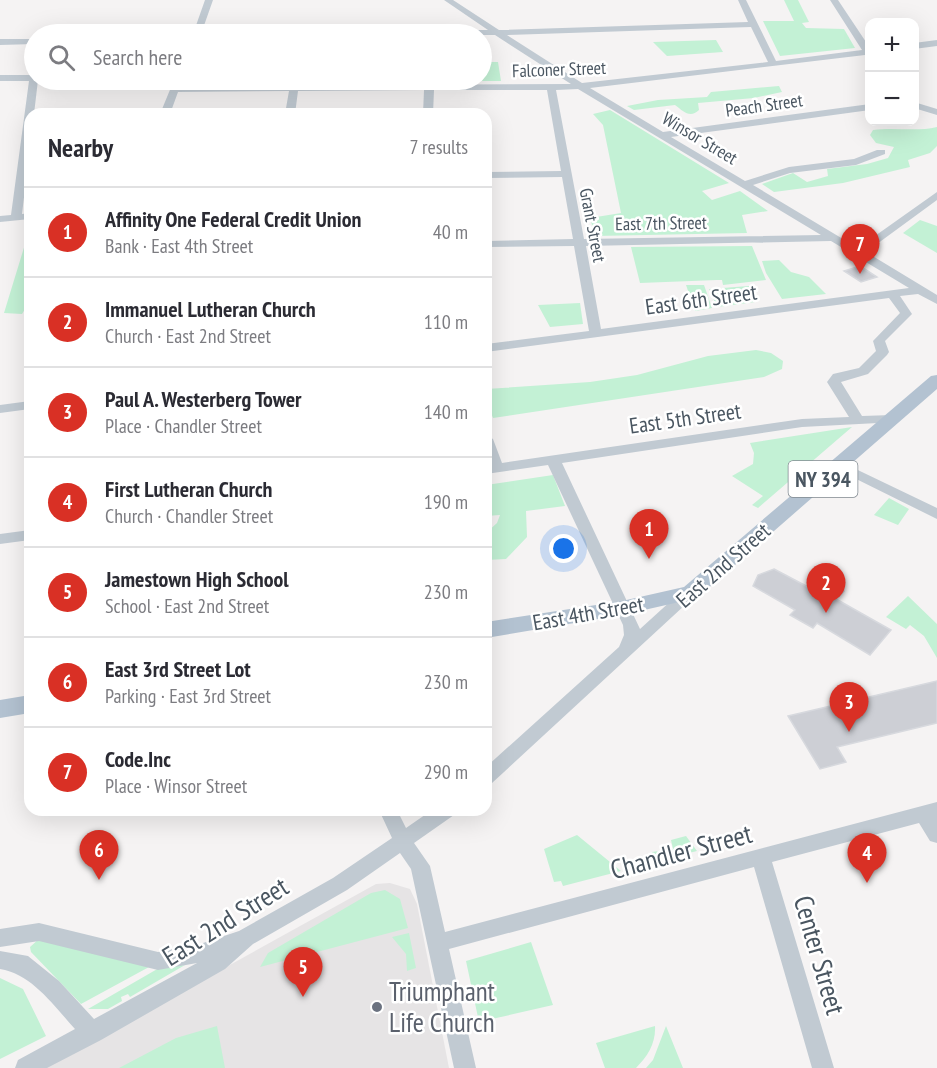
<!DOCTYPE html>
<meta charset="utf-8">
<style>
body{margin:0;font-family:"PT Sans Narrow",sans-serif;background:#f7f7f7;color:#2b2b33}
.controls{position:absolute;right:18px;top:18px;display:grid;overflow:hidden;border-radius:12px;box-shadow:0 6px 24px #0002}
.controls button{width:54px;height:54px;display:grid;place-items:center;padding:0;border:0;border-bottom:2px solid #e1e1e2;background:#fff;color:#2b2b33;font:30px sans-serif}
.you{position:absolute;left:564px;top:549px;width:21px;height:21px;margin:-15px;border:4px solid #fff;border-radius:50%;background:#1a73e8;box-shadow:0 0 0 9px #1a73e833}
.badge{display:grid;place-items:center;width:39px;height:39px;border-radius:50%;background:#d93025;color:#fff;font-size:20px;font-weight:700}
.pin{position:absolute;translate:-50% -50px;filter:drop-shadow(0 2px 3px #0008)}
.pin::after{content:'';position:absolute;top:32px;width:21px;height:18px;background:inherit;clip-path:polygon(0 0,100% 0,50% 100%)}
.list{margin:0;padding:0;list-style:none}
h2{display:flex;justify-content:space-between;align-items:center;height:78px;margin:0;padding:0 24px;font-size:26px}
h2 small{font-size:20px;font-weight:400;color:#7c7c81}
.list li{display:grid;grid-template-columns:39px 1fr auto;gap:18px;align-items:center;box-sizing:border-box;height:90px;padding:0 24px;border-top:2px solid #e1e1e2}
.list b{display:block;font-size:22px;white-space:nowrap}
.list p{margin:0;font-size:20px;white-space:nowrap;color:#7c7c81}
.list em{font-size:20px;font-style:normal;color:#7c7c81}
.icon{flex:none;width:33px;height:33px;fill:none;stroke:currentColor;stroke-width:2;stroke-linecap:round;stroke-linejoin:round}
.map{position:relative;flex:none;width:937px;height:1068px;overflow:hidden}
.search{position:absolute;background:#fff;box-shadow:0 6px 24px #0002;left:24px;top:24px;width:468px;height:66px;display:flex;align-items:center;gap:15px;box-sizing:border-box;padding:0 21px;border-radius:33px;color:#7c7c81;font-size:22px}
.panel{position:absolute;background:#fff;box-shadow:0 6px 24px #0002;left:24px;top:108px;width:468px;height:708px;border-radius:18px}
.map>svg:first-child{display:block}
</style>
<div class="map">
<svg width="937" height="1068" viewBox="0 0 937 1068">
<rect width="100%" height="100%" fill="#f5f3f3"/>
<path fill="#e6e4e5" d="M390 883 410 889 417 904 449 1068H44L376 884Z"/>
<path fill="#c3f1d5" d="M784 0H798L809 22 802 23 806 28 844 29 855 48 780 56 763 21H794Z
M716 40 723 52 667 56 653 42Z
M482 62H498L501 81H477L482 80Z
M779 86 782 92 754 98 698 103 699 110C690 119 683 111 675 105L634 110 627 106 658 100 707 97 711 92Z
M610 110 729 183 702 191 712 200 740 191 768 211 742 215 747 233 595 236 590 218 621 213 603 125 593 114Z
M937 127V146L930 153 908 160 910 167 843 183 774 192 762 184 793 173 807 182 828 176 827 169 867 164 888 158 894 147 876 143 870 135 873 130C895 127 916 132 937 127Z
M920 220 937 226V253L903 233Z
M26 241H30V301L22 314 4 313Z
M752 246 766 280 723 285 722 280H717L640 283 631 247Z
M779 260 791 272 809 277 826 294 782 299 766 273 762 261Z
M686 285H704L712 308 695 311Z
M749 286 755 302 717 307 709 289Z
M580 303 583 324 550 327 538 305Z
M756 350 771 353 783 361 782 369 764 377 493 418 486 400V389L590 382 637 375 708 356Z
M852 427 758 508 752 505 763 496 732 476 753 464 754 453 750 443Z
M553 475 565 506 526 511 527 537 506 559 486 560V533L497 523 500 515 486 516V485Z
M889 498 909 509 898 525 874 515Z
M908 596 937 624V658L924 636 910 625 906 629 886 617Z
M577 835 621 871 563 886 561 881 554 882 544 849Z
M686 836 697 851 656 861 652 852 673 849 671 840Z
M385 890 400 899 408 928 260 967 268 953 371 893Z
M409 933 416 968 407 971 406 954 392 937Z
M40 938 149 967 81 1004 31 952 30 947Z
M531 942 553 1005 479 1022 466 961Z
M185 965 130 997 128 994 121 997 122 1001 108 1009H88L159 968Z
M0 978 23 989 46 1036 0 1059Z
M217 1026 225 1068H119L176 1038Z
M655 1026C656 1043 648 1056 636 1068H605L596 1043Z
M666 1026 683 1068H646L653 1060Z"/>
<path fill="#cdcfd5" stroke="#d7d9de" stroke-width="1.5" d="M860 266 877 277 861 282 844 271Z
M774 569 810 588 827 576 844 586 841 589 844 591 836 599 891 630 870 655 817 623 813 628 790 615 795 610 753 586 758 575Z
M937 681V723L837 747 846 762 820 769 788 716Z"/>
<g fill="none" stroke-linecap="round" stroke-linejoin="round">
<path fill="#c1cad2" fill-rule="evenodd" d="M205 0H213L201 34H193Z
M444 0H453L499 30 748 22 738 0H746L776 61 862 50 830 0H838L870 48V59L865 55 590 88 663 132 870 104V110L671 137 745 181 789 167 854 159 877 150H885V154L856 165 790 173 753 185 858 248 937 192V200L866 252 937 295V304L918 294 900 296 912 314 885 341 889 352 887 355 868 374 841 382 862 416 892 415 899 419 897 422 802 427 562 463 640 629 684 589H696L698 593 492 783 486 785V767L619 647 624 635 623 625 548 465 486 474V466L489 465 486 458V435L493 439 502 463 802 419 849 417 827 382 833 374 859 368 876 351 873 341 900 313 889 298 486 352V344L589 331 574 246 486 247V241L573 239 562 177 486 178V172L561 171 547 90H434L433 114H423L424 90 298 91 295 114H285L289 91 178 92 170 114H160L174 80H182L180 86 571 84 495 35 208 34 212 31 488 30ZM751 27 768 62 582 83 507 35ZM578 89 821 235 584 239 556 90ZM831 241 909 288 601 329 586 246Z
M0 39H34V44L0 45Z
M937 40V46L914 49V43Z
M0 75H34V80H38L34 114H30V147L22 214 30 213V219L0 222V216L11 215 29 81H0Z
M914 102 937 109V115L914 108Z
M30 401V409L0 413V405Z
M839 461 937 508V519L834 468 832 465Z
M30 530V540L0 544V534Z
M937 802V843L930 841 919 823 772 862 834 1068H812L754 867 449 949 476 1068H454L411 869 400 853 347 890 253 944 225 969 101 1040 47 1068H15L18 1060 75 1029C54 1006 32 974 0 969V951L28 956 59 981 94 1019 197 963 158 970 39 941 0 947V929L39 923 158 952 200 944 239 931 333 878 392 838 379 810H397L406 828 432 810H456L454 815 414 843 430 866 445 932Z"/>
<path fill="#b3c2d1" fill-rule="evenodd" d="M937 375V389L697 598 622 615 486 638V622L622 601 684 587 931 376Z
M30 695V713L0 718V700Z"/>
</g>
<circle fill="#6b7280" stroke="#fff" stroke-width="2" cx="377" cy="1007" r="6"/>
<g text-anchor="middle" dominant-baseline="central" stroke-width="5" stroke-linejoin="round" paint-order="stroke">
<g font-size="18" fill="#4a5661" stroke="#fff">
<text transform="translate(559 69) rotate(-2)">Falconer Street</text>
<text transform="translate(764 105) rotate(-8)">Peach Street</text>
<text transform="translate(700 138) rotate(31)">Winsor Street</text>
<text transform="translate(661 223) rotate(-1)">East 7th Street</text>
<text transform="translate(593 225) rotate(79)">Grant Street</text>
</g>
<rect fill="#fff" stroke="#808990" stroke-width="1.5" x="788.5" y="461" width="69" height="36" rx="4.5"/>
<g font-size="21" font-weight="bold" fill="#4a5661">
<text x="823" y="479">NY 394</text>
</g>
<g font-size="22" fill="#4a5661" stroke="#fff">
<text transform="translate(701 299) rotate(-8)">East 6th Street</text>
<text transform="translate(685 418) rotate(-8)">East 5th Street</text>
<text transform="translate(723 565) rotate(-41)">East 2nd Street</text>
<text transform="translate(588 613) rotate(-10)">East 4th Street</text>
</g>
<g font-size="27" fill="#4a5661" stroke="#fff">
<text transform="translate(681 851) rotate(-15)">Chandler Street</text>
<text transform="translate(225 921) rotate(-32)">East 2nd Street</text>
<text transform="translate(820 955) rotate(74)">Center Street</text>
</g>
<g font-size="27" fill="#5b616d" stroke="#fff" text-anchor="start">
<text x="389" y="991">Triumphant<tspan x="389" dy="31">Life Church</tspan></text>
</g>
</g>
</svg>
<div class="controls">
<button>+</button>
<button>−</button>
</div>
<div class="you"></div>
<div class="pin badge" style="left:649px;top:559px">1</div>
<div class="pin badge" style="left:826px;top:613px">2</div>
<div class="pin badge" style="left:849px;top:732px">3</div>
<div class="pin badge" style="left:867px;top:883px">4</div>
<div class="pin badge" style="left:303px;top:997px">5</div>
<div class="pin badge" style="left:99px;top:880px">6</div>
<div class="pin badge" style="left:860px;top:274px">7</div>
<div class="search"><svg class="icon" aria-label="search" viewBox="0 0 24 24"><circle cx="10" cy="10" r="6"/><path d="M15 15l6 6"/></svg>Search here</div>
<section class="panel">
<h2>Nearby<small>7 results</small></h2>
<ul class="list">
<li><span class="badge">1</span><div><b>Affinity One Federal Credit Union</b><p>Bank · East 4th Street</p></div><em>40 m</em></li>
<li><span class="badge">2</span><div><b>Immanuel Lutheran Church</b><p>Church · East 2nd Street</p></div><em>110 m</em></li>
<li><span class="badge">3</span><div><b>Paul A. Westerberg Tower</b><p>Place · Chandler Street</p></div><em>140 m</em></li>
<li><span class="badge">4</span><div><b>First Lutheran Church</b><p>Church · Chandler Street</p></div><em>190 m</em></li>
<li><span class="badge">5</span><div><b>Jamestown High School</b><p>School · East 2nd Street</p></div><em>230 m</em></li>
<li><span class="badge">6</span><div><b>East 3rd Street Lot</b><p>Parking · East 3rd Street</p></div><em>230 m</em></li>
<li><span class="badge">7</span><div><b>Code.Inc</b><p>Place · Winsor Street</p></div><em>290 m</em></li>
</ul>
</section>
</div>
